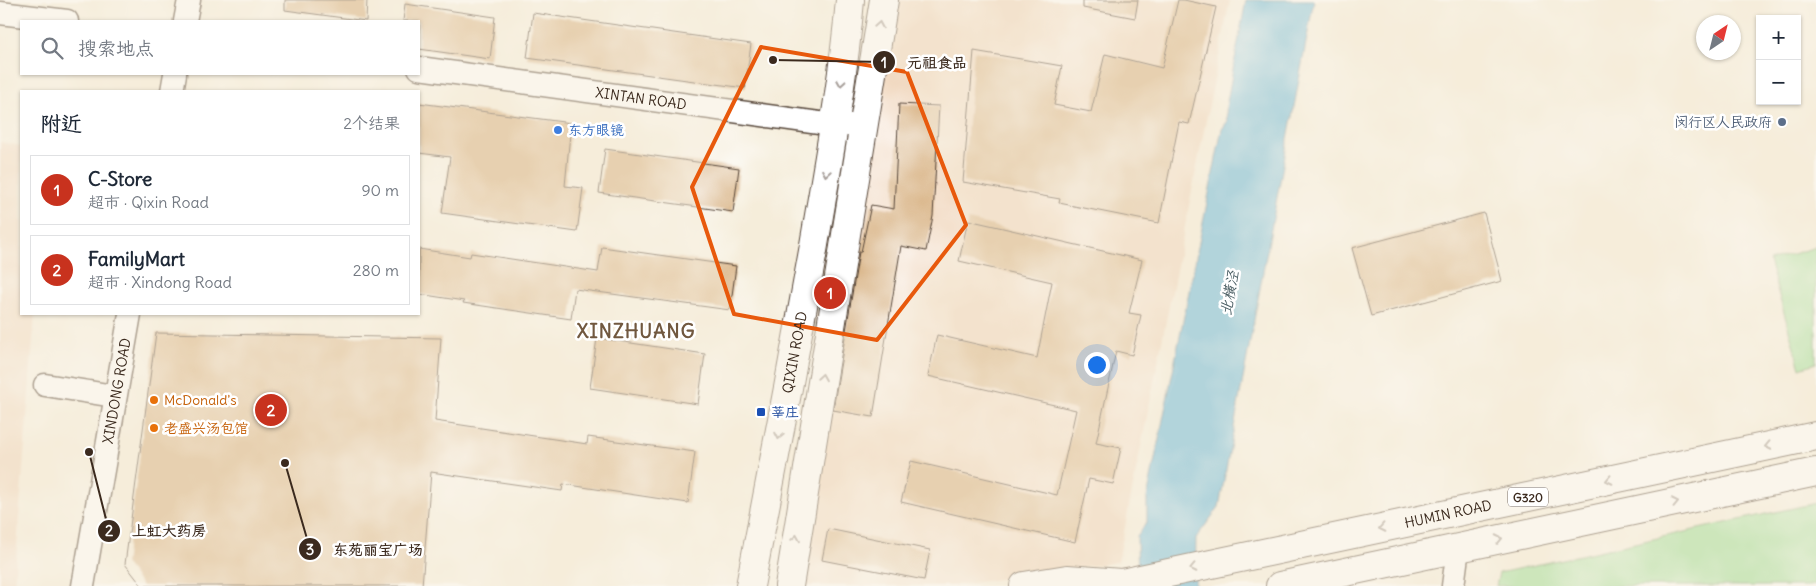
<!DOCTYPE html>
<html lang="zh">
<meta charset="utf-8">
<style>
body{margin:0;font-family:Delius,"LXGW WenKai TC",sans-serif;background:#f6f6f7;color:#1f2937}
.controls{position:absolute;right:15px;top:15px;display:grid;overflow:hidden;border-radius:0px;box-shadow:0 1px 4px #0004}
.controls button{width:45px;height:45px;display:grid;place-items:center;padding:0;border:0;border-bottom:1px solid #e0e1e3;background:#fff;color:#1f2937;font:25px sans-serif}
.compass{position:absolute;left:1696px;top:15px;width:45px;height:45px;border-radius:50%;background:#fff;box-shadow:0 1px 4px #0004;rotate:35deg}
.you{position:absolute;left:1096px;top:364px;width:18px;height:18px;margin:-12px;border:4px solid #fff;border-radius:50%;background:#1a73e8;box-shadow:0 0 0 8px #1a73e833}
.badge{display:grid;place-items:center;width:32px;height:32px;border-radius:50%;background:#c8321e;color:#fff;font-size:16px;font-weight:700}
.pin{position:absolute;translate:-50% -50%;border:2px solid #fff;box-shadow:0 1px 5px #0006}
.list{margin:0;padding:0;list-style:none}
h2{display:flex;justify-content:space-between;align-items:center;height:65px;margin:0;padding:0 20px;font-size:21px}
h2 small{font-size:16px;font-weight:400;color:#747a83}
.list li{display:grid;grid-template-columns:32px 1fr auto;gap:15px;align-items:center;box-sizing:border-box;height:70px;margin:0 10px 10px;padding:0 10px;border:1px solid #e0e1e3;border-radius:0px}
.list b{display:block;font-size:19px;white-space:nowrap}
.list p{margin:0;font-size:16px;white-space:nowrap;color:#747a83}
.list em{font-size:16px;font-style:normal;color:#747a83}
.icon{flex:none;width:28px;height:28px;fill:none;stroke:currentColor;stroke-width:2;stroke-linecap:round;stroke-linejoin:round}
.map{position:relative;flex:none;width:1816px;height:586px;overflow:hidden}
.search{position:absolute;background:#fff;box-shadow:0 1px 4px #0004;left:20px;top:20px;width:400px;height:55px;display:flex;align-items:center;gap:12px;box-sizing:border-box;padding:0 18px;border-radius:0px;color:#747a83;font-size:19px}
.panel{position:absolute;background:#fff;box-shadow:0 1px 4px #0004;left:20px;top:90px;width:400px;height:225px;border-radius:0px}
.map>svg:first-child{display:block}
</style>
<div class="map">
<svg width="1816" height="586" viewBox="0 0 1816 586">
<rect width="100%" height="100%" fill="#fff"/>
<filter id="ink" filterUnits="userSpaceOnUse"><feTurbulence type="fractalNoise" baseFrequency=".02" numOctaves="2"/><feDisplacementMap in="SourceGraphic" scale="10" xChannelSelector="R" yChannelSelector="G"/><feConvolveMatrix kernelMatrix="1 2 1 2 8 2 1 2 1" color-interpolation-filters="sRGB"/></filter>
<filter id="wash" filterUnits="userSpaceOnUse"><feTurbulence type="fractalNoise" baseFrequency=".0096" numOctaves="4" result="noise"/><feDisplacementMap in="SourceGraphic" scale="20" xChannelSelector="R" yChannelSelector="G"/><feGaussianBlur stdDeviation="1.12" result="paint"/><feColorMatrix in="noise" values="0 0 0 0 0 0 0 0 0 0 0 0 0 0 0 0 0 1.4 0 .05"/><feComposite in="paint" operator="in"/></filter>
<g filter="url(#wash)">
<rect width="100%" height="100%" fill="#f5edda"/>
<path fill="#f0d6bc" d="M897 0H1230L1118 562 951 586H798Z
M0 142 21 146V314H35L14 586H0Z"/>
<path fill="#9bde96" stroke="#6b845a" d="M1816 247V363L1800 368 1769 261Z
M1816 503V584L1809 586H1496L1499 573Z"/>
<path fill="#5eb5db" stroke="#4c707c" d="M1246 0H1314L1219 507 1196 538 1195 586H1138L1137 536 1147 522V498L1222 129 1227 122 1226 107Z"/>
<g id="blocks">
<path fill="#d6ae7d" d="M285 0H367L366 21 285 10Z
M1083 0H1138L1135 18 1083 8Z
M1178 0H1184L1216 7 1189 124 1179 122 1159 223 1059 203 1060 199 963 182 974 51 1062 66 1054 105 1091 112 1105 54 1162 68Z
M405 4 495 17 490 59 419 49V21H403Z
M533 13 751 44 745 88 527 58Z
M419 103 571 123 565 186 583 188 577 232 442 213 450 157 419 153Z
M899 104 939 106 933 216 926 251 901 246 873 417 833 410 859 252H861L871 205 894 209Z
M605 149 739 168 733 212 599 193Z
M1484 213 1502 281 1371 316 1352 248Z
M968 220 1142 260 1129 313 1141 315 1132 355 1116 351 1096 443 1121 448 1113 484 1089 479 1075 542 901 502 911 461 1057 495 1076 410 928 376 937 335 1037 358 1052 282 959 261Z
M602 247 736 266 730 310 575 289 571 319 463 303 464 301 419 294V249L470 257 471 253 598 272Z
M156 333 441 338 435 421 587 444 588 437 695 452 688 503 563 484 562 491 431 472 422 586H142L125 564Z
M597 338 705 354 698 404 590 388Z
M828 529 930 550 924 580 822 560Z"/>
</g>
</g>
<g filter="url(#ink)">
<use href="#blocks" fill-opacity="0" stroke="#57473a" stroke-width="1"/>
<g fill="none" stroke-linecap="round" stroke-linejoin="round">
<defs>
<g id="minor">
<path d="M0 13 67 21"/>
<path d="M185 21 189 0"/>
<path id="s1" d="M419 68 834 125H851"/>
<path d="M172 91 175 74"/>
<path d="M45 385 114 396"/>
<path id="s2" d="M83 586 130 314"/>
<path d="M1453 586 1458 548"/>
</g>
<g id="major">
<path id="s3" d="M750 586C772 474 793 363 813 251 827 167 843 84 850 0"/>
<path d="M789 586 884 0"/>
<path d="M1024 586 1067 579 1121 583 1132 581"/>
</g>
<g id="highway">
<path id="s4" d="M1136 580 1816 436"/>
<path d="M1108 586 1121 583"/>
<path d="M1280 586 1816 472"/>
</g>
</defs>
<use href="#minor" stroke="#57473a" stroke-width="25"/>
<use href="#major" stroke="#57473a" stroke-width="30"/>
<use href="#highway" stroke="#57473a" stroke-width="30"/>
<use href="#minor" stroke="#fff" stroke-width="22"/>
<use href="#major" stroke="#fff" stroke-width="28"/>
<use href="#highway" stroke="#fff" stroke-width="28"/>
</g>
<defs><path id="oneway-chevron" d="M-2-3.5L2.5 0L-2 3.5" fill="none" stroke-width="1.6" stroke-linecap="round" stroke-linejoin="round" transform="scale(1.25)"/></defs>
<g stroke="#a79f9a">
<use href="#oneway-chevron" transform="translate(879 25) rotate(-80)"/>
<use href="#oneway-chevron" transform="translate(841 83) rotate(99)"/>
<use href="#oneway-chevron" transform="translate(826 173) rotate(100)"/>
<use href="#oneway-chevron" transform="translate(822 377) rotate(-81)"/>
<use href="#oneway-chevron" transform="translate(779 436) rotate(101)"/>
<use href="#oneway-chevron" transform="translate(1768 446) rotate(168)"/>
<use href="#oneway-chevron" transform="translate(1609 480) rotate(168)"/>
<use href="#oneway-chevron" transform="translate(1675 502) rotate(-12)"/>
<use href="#oneway-chevron" transform="translate(1382 528) rotate(168)"/>
<use href="#oneway-chevron" transform="translate(796 538) rotate(-81)"/>
<use href="#oneway-chevron" transform="translate(1499 539) rotate(-12)"/>
<use href="#oneway-chevron" transform="translate(1193 568) rotate(168)"/>
</g>
</g>
<path d="M0 0H1816V586H0ZM761 47 907 72 966 225 877 340 734 314 692 187Z" fill="#f5edda" fill-opacity=".55" fill-rule="evenodd"/>
<path fill="none" stroke="#e8590c" stroke-width="4" stroke-linejoin="round" d="M761 47 907 72 966 225 877 340 734 314 692 187Z"/>
<circle fill="#5c6f8a" stroke="#fff" stroke-width="2" cx="1782" cy="122" r="5"/>
<circle fill="#3f7fe0" stroke="#fff" stroke-width="2" cx="558" cy="130" r="5"/>
<g fill="#e8710a" stroke="#fff" stroke-width="2">
<circle cx="154" cy="400" r="5"/>
<circle cx="154" cy="428" r="5"/>
</g>
<rect fill="#1a4fb4" stroke="#fff" stroke-width="2" x="756" y="407" width="10" height="10" rx="2.5"/>
<g text-anchor="middle" dominant-baseline="central" stroke-width="5" stroke-linejoin="round" paint-order="stroke">
<rect fill="#fff" stroke="#766a62" stroke-width="1" x="1508" y="487.5" width="40" height="19" rx="4"/>
<g font-size="12" font-weight="bold" fill="#3b2a1e">
<text x="1528" y="497">G320</text>
</g>
<g font-size="14" fill="#3b2a1e" stroke="#fff">
<text stroke="none"><textPath href="#s1" startOffset="224">XINTAN ROAD</textPath></text>
<text stroke="none"><textPath href="#s3" startOffset="238">QIXIN ROAD</textPath></text>
<text stroke="none"><textPath href="#s2" startOffset="198">XINDONG ROAD</textPath></text>
<text stroke="none"><textPath href="#s4" startOffset="319">HUMIN ROAD</textPath></text>
</g>
<g font-size="14" fill="#4e5e75" stroke="#fff" text-anchor="end">
<text x="1772" y="122">闵行区人民政府</text>
</g>
<g font-size="14" fill="#366cbe" stroke="#fff" text-anchor="start">
<text x="568" y="130">东方眼镜</text>
</g>
<g font-size="14" fill="#c56008" stroke="#fff" text-anchor="start">
<text x="164" y="400">McDonald's</text>
<text x="164" y="428">老盛兴汤包馆</text>
</g>
<g font-size="14" fill="#164399" stroke="#fff" text-anchor="start">
<text x="771" y="412">莘庄</text>
</g>
<g font-size="15" font-style="italic" fill="#475b60" stroke="#fff">
<text transform="translate(1229 293) rotate(-80)">北横泾</text>
</g>
<g font-size="19" font-weight="bold" letter-spacing="1" fill="#71583f" stroke="#fff">
<text x="636" y="331">XINZHUANG</text>
</g>
</g>
<path fill="none" stroke="#3b2a1e" stroke-width="2" d="M773 60L884 62M89 452L109 531M285 463L310 549"/>
<g fill="#3b2a1e" stroke="#fff" stroke-width="2">
<circle cx="773" cy="60" r="5"/>
<circle cx="89" cy="452" r="5"/>
<circle cx="285" cy="463" r="5"/>
<circle cx="884" cy="62" r="12"/>
<circle cx="109" cy="531" r="12"/>
<circle cx="310" cy="549" r="12"/>
</g>
<g font-size="15" text-anchor="middle" font-weight="bold" fill="#fff">
<text x="884" y="68">1</text>
<text x="109" y="536">2</text>
<text x="310" y="555">3</text>
</g>
<g font-size="15" text-anchor="middle" font-weight="bold" fill="#3b2a1e" stroke="#fff" stroke-width="5" stroke-linejoin="round" paint-order="stroke">
<text x="937" y="68">元祖食品</text>
<text x="169" y="536">上虹大药房</text>
<text x="378" y="555">东苑丽宝广场</text>
</g>
</svg>
<div class="controls">
<button>+</button>
<button>−</button>
</div>
<svg class="compass" viewBox="-18 -18 36 36"><path d="M0-13l5 13h-10z" fill="#e53935"/><path d="M0 13l5-13h-10z" fill="#747a83"/></svg>
<div class="you"></div>
<div class="pin badge" style="left:830px;top:293px">1</div>
<div class="pin badge" style="left:271px;top:410px">2</div>
<div class="search"><svg class="icon" aria-label="search" viewBox="0 0 24 24"><circle cx="10" cy="10" r="6"/><path d="M15 15l6 6"/></svg>搜索地点</div>
<section class="panel">
<h2>附近<small>2个结果</small></h2>
<ul class="list">
<li><span class="badge">1</span><div><b>C-Store</b><p>超市 · Qixin Road</p></div><em>90 m</em></li>
<li><span class="badge">2</span><div><b>FamilyMart</b><p>超市 · Xindong Road</p></div><em>280 m</em></li>
</ul>
</section>
</div>
